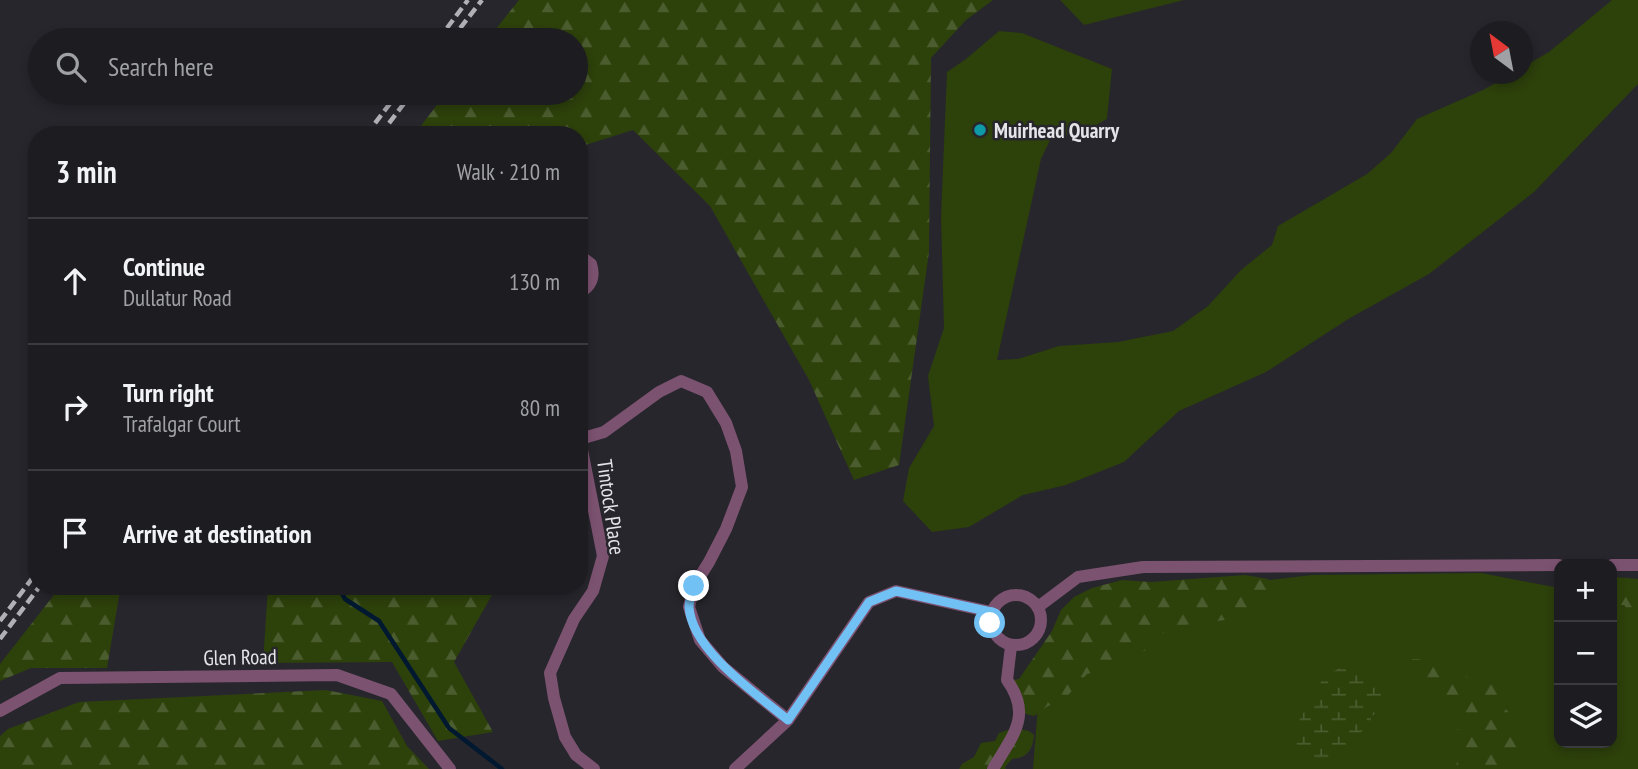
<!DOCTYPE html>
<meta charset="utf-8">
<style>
body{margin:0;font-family:"PT Sans Narrow",sans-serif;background:#2a292e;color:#f1f3f6}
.controls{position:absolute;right:21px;bottom:21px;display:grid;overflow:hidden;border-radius:14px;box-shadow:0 4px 10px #0003}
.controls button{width:63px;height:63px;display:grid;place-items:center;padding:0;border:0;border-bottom:2px solid #3b3a3f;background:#1d1c21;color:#f1f3f6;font:35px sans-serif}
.compass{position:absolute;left:1470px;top:21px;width:63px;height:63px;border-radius:50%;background:#1d1c21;box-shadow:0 4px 10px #0003;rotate:328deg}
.stop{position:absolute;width:21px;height:21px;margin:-16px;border:5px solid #71c1f5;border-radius:50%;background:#fff}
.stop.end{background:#71c1f5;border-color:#fff;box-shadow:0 2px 7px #0008}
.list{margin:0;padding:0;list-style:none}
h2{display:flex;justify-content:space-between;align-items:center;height:91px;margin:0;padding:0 28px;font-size:30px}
h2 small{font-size:23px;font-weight:400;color:#a0a1a5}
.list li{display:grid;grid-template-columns:46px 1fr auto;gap:21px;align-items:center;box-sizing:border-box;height:126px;padding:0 28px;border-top:2px solid #3b3a3f}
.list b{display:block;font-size:26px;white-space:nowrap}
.list p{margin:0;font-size:23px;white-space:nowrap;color:#a0a1a5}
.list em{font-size:23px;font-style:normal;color:#a0a1a5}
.icon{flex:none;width:38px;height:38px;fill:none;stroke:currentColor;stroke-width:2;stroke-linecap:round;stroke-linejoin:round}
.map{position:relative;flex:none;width:1638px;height:769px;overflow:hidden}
.search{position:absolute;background:#1d1c21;box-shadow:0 4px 10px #0003;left:28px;top:28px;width:560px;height:77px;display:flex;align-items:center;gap:18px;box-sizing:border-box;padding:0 24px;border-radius:38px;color:#a0a1a5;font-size:26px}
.panel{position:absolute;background:#1d1c21;box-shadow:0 4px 10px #0003;left:28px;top:126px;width:560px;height:469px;border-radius:28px}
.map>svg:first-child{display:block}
</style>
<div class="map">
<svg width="1638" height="769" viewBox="0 0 1638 769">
<defs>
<pattern id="forest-firs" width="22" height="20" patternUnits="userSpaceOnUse" patternTransform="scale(1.75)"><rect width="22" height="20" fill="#2d410b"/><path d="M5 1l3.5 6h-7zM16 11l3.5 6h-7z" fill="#4b5c2f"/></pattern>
<pattern id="wetland-marsh" width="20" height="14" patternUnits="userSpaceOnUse" patternTransform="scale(1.75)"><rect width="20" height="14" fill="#2d410b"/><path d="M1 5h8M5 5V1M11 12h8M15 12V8" fill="none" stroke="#4b5c2f"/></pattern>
</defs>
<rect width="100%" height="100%" fill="#27262c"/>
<path fill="#2d410b" d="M1060 0H1184L1084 25Z
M1612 0H1638V84L1534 192 1429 274 1350 318 1266 372 1179 411 1124 462 1066 485 1023 495 969 527 932 532 903 501 909 468 934 426 928 376 944 328 941 216 947 72 966 59 999 31 1022 33 1112 69 1107 119 1085 131 1051 138 1041 159 997 360 1018 359 1059 346 1118 342 1173 331 1208 306 1241 270 1272 245 1278 226 1367 174 1391 153 1417 119 1483 90 1512 74H1522L1523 67 1549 52Z
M1481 573 1559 588V743H1612V597L1638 601V769H1033L1041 667 1100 600 1312 575Z"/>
<path fill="url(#forest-firs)" d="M519 0H993L966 20 931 58 929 252 899 465 854 480 809 380 710 206 633 130 579 147V135H414L446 93H576V40H487Z
M1245 575 1268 579 1274 588 1265 606 1248 617 1171 627 1157 638 1149 649 1134 655 1121 666 1087 674 1062 702 1048 706 1034 716C1016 713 1010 702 1007 685L1013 680 1019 679 1052 631 1061 610 1074 597 1092 588 1122 580 1151 582Z
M1615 577 1638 579V615L1631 613 1624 605H1612V578Z
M61 586H208L120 591 107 668H31L0 681V664Z
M268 586H497L454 662 493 732 438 741 392 662 263 663Z
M1413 659 1446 660C1455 668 1463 677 1475 680 1485 684 1493 682 1503 688L1504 707 1528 735 1517 756 1524 769H1452L1456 768 1457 761 1447 744 1460 726 1451 707 1412 679 1405 669 1407 663Z
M326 690 382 701 407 746 429 769H0V736L8 729 79 702Z
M1014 728 1029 731 1034 735C1033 750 1027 758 1012 759L1005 767 1006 769H959L962 764 974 757 981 743 995 741 999 733Z"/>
<path fill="url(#wetland-marsh)" d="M1340 668H1349L1372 677 1378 684 1382 696 1380 705 1364 730 1349 740 1335 761 1327 768 1317 769 1306 762 1299 753 1293 744V731L1321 682 1330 673Z"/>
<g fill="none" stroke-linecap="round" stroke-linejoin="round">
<path stroke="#001930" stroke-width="4.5" d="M338 586 345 599 379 621 449 728 502 769"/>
<path stroke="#7c5271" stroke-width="12" d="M579 255 591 264C595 277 592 286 579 293
M579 435 603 556 593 591 574 619 550 673 554 698 565 737 576 755 594 769
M580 439 604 432 659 392 681 381 707 392 726 423 736 451 742 487 726 529 709 562 694 586 689 607 700 640 723 667 788 720
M1612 565H1638
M991 620a25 25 0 1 1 50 0a25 25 0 1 1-50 0Z
M1038 607 1078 577 1143 567 1559 565
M0 711 60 678 337 675 391 694 450 769
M735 769 788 720 869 602 896 591 991 612
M993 769C1012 736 1033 716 1007 680L1011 646"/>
<path stroke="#b1b0b5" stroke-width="4.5" stroke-dasharray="10 5" stroke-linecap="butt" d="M438 40 468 0
M451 40 482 0
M366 135 398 93
M380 135 412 93
M0 621 37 572
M0 639 40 586"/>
</g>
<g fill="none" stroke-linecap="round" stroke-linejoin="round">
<path stroke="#71c1f5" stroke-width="9" d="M694 586C692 592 689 601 689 607 692 651 757 694 788 720L869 602 896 591 991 612 990 623"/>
</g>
<circle fill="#0f9aa8" stroke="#27262c" stroke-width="2.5" cx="980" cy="130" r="7"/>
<g text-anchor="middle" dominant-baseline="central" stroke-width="5" stroke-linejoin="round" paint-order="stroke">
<g font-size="21" font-weight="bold" fill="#e5e4e8" stroke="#27262c" text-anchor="start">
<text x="994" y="130">Muirhead Quarry</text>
</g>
<g font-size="21" fill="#e5e4e8" stroke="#27262c">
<text transform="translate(611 507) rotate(82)">Tintock Place</text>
<text transform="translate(240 657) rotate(-1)">Glen Road</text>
</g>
</g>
</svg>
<div class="controls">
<button>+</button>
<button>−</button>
<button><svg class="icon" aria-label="layers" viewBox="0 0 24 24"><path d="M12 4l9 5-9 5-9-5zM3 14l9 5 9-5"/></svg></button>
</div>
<svg class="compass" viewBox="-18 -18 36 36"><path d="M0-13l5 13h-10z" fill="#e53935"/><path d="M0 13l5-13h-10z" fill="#a0a1a5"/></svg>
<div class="stop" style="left:990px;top:623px"></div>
<div class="stop end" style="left:694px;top:586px"></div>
<div class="search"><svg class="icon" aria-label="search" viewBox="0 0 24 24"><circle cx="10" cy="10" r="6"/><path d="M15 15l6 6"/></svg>Search here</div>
<section class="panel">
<h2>3 min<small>Walk · 210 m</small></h2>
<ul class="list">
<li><svg class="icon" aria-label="ahead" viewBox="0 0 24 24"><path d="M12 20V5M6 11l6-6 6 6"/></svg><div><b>Continue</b><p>Dullatur Road</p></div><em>130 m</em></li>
<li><svg class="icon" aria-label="right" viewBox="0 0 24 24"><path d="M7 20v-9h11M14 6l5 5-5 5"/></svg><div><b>Turn right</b><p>Trafalgar Court</p></div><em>80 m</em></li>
<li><svg class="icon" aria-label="arrive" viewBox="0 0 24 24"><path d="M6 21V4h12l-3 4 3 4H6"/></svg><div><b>Arrive at destination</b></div></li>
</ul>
</section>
</div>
